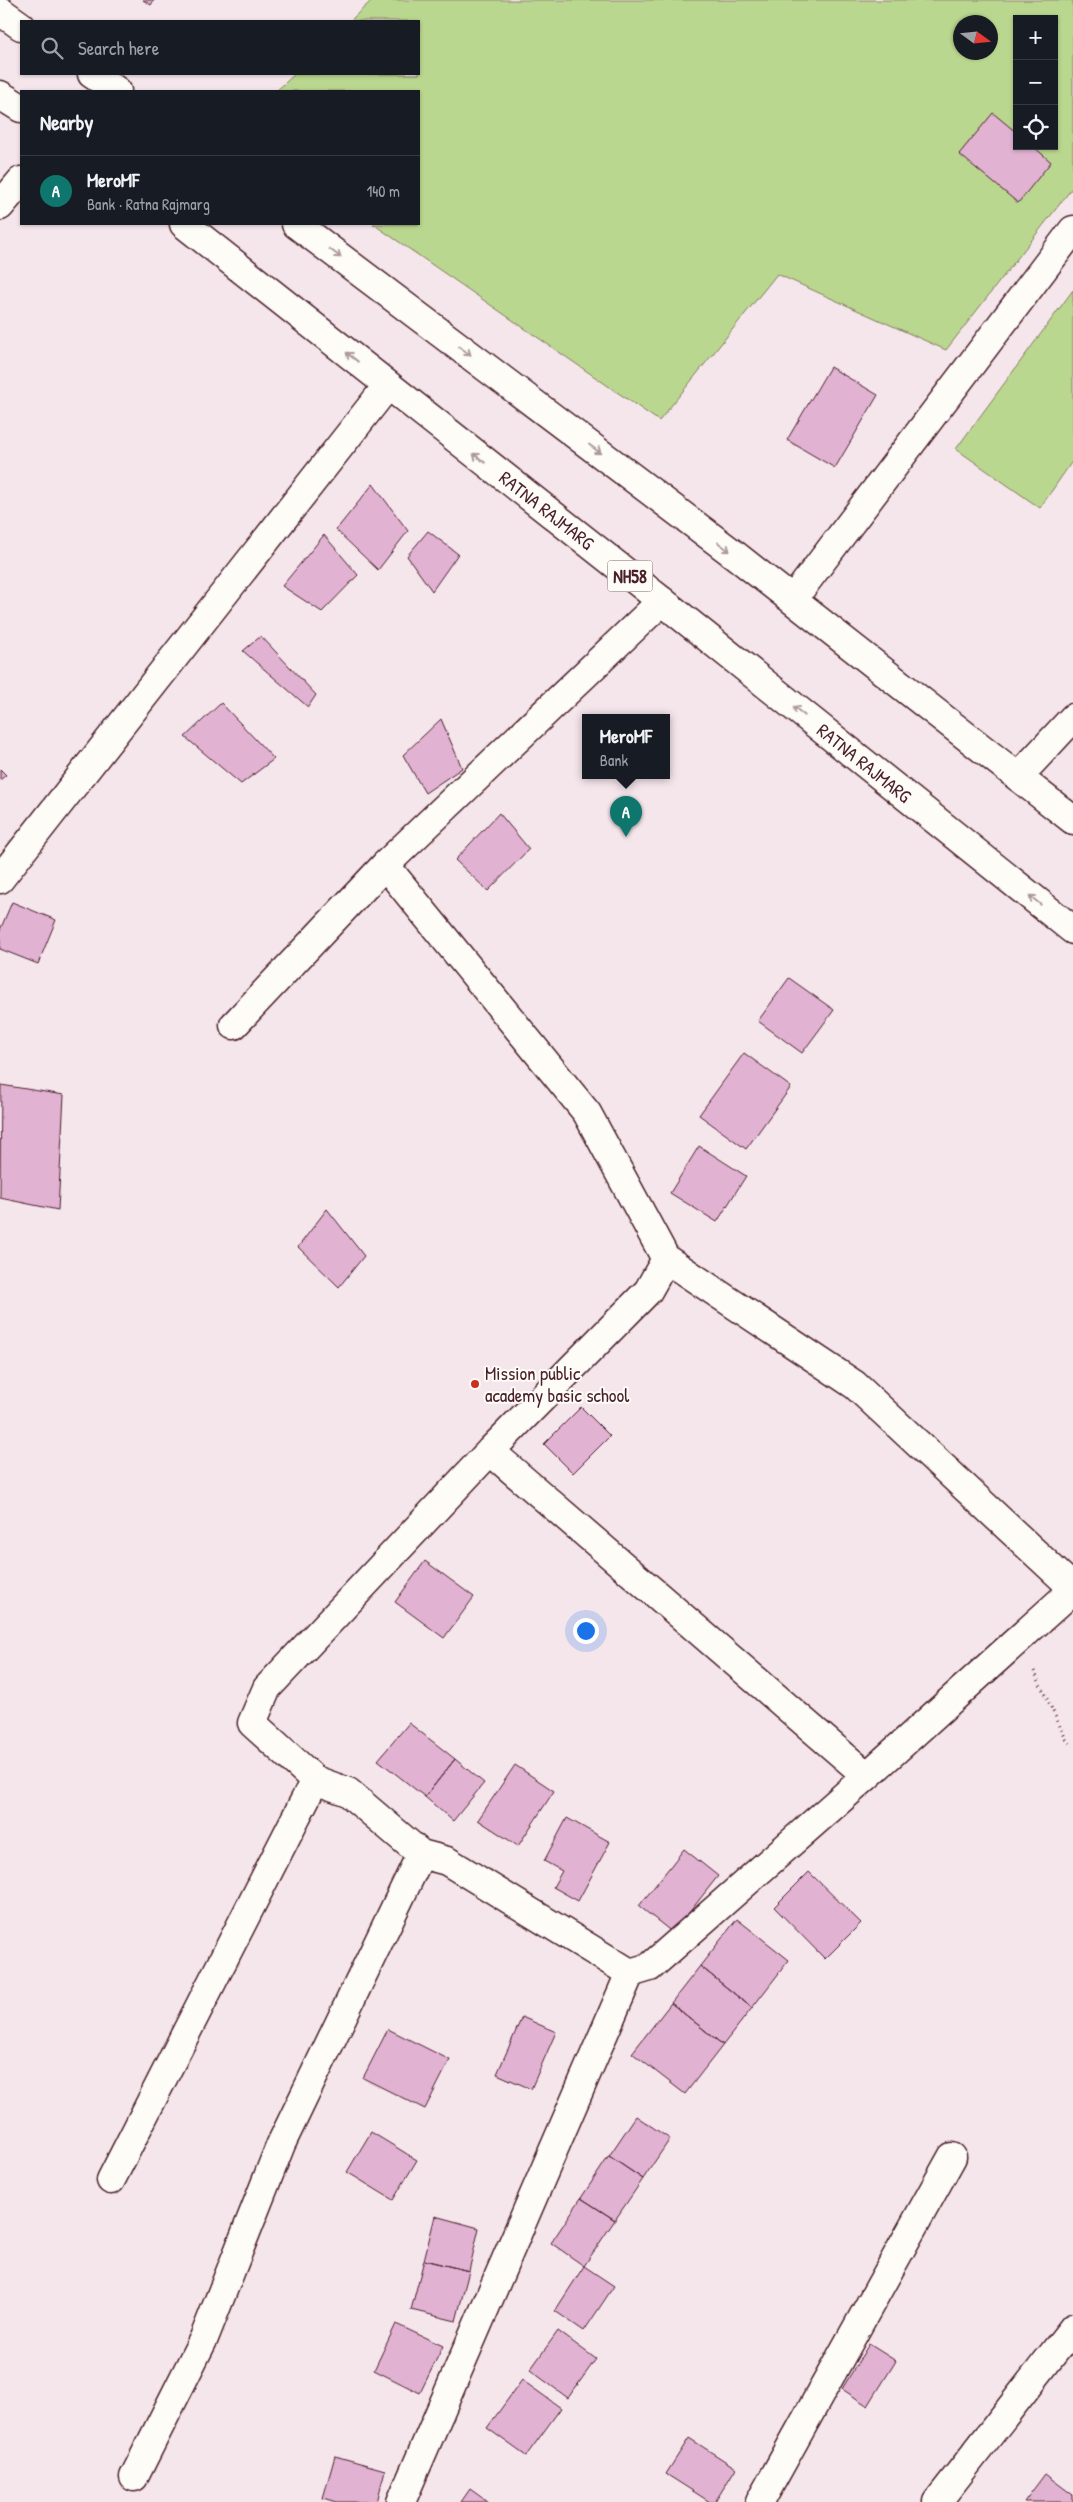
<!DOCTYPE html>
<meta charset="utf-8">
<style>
body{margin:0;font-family:"Patrick Hand",sans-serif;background:#242831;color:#f1f3f6}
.controls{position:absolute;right:15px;top:15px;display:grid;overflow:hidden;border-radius:0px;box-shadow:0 1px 4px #0004}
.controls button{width:45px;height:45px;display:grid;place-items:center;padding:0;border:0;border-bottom:1px solid #363941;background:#171b24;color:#f1f3f6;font:25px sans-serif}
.compass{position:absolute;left:953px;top:15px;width:45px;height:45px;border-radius:50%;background:#171b24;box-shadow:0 1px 4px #0004;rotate:105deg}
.you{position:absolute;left:585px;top:1630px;width:18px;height:18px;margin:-12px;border:4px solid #fff;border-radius:50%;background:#1a73e8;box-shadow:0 0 0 8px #1a73e833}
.badge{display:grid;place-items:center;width:32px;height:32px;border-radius:50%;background:#0f766e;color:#fff;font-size:16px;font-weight:700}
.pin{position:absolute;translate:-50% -41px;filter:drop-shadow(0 1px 2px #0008)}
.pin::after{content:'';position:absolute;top:26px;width:18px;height:15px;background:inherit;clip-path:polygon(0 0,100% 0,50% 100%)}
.popup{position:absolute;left:582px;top:714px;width:88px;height:65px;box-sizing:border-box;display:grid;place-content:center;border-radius:0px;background:#171b24;filter:drop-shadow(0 1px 4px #0005);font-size:16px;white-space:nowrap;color:#9ea1a6}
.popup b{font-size:19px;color:#f1f3f6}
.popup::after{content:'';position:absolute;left:50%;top:100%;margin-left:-10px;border:10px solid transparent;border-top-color:#171b24}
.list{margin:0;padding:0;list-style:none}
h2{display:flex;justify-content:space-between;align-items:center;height:65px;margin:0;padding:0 20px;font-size:21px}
h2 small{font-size:16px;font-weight:400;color:#9ea1a6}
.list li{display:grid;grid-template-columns:32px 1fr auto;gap:15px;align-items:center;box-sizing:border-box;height:70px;padding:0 20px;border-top:1px solid #363941}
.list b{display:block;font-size:19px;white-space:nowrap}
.list p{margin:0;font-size:16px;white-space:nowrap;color:#9ea1a6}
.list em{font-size:16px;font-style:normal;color:#9ea1a6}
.icon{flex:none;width:28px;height:28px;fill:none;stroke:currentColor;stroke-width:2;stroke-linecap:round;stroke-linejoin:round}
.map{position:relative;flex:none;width:1073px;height:2502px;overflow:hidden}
.search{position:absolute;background:#171b24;box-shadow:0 1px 4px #0004;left:20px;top:20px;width:400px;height:55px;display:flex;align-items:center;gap:12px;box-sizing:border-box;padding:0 18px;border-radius:0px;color:#9ea1a6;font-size:19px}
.panel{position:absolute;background:#171b24;box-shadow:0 1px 4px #0004;left:20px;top:90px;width:400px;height:135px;border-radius:0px}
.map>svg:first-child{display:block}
</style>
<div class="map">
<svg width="1073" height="2502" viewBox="0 0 1073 2502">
<rect width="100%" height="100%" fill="#f5e6ec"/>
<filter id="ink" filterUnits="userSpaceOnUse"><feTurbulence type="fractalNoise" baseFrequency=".02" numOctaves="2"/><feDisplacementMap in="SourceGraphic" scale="10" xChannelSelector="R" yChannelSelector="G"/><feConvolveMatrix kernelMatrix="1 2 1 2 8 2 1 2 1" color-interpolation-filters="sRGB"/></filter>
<g filter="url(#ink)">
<path fill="#bad78f" stroke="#827b5d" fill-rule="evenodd" d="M372 0H1073V187L946 350 777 274 659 421 373 224H419V91H276L295 74H419V21H350ZM1017 19H1054V146H1017ZM960 22H990V52H960Z
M1073 290V460L1040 508 956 449Z"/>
<path fill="#e1b2d2" stroke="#4a1f2b" d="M143 0H154L151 5Z
M993 113 1017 133V146H1033L1051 162 1018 203 959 154Z
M830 367 878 395 835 468 787 440Z
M373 484 408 531 378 570 336 530Z
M428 531 458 554 432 591 407 556Z
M324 535 358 575 322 612 282 586Z
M261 636 316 695 308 707 243 651Z
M221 703 274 759 241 784 185 737Z
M441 719 462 768 425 793 403 755Z
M0 769 6 775 0 780Z
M499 813 529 849 488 891 455 860Z
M12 902 56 920 38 964 0 949V930Z
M789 978 834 1010 802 1053 758 1021Z
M744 1053 791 1087 746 1149 699 1115Z
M1 1085 64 1095 58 1210 0 1198Z
M699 1146 746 1176 717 1222 670 1193Z
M327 1209 364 1256 339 1287 298 1247Z
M581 1407 610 1436 573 1473 544 1444Z
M425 1561 474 1597 444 1638 395 1602Z
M409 1723 455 1759 425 1797 378 1760Z
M455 1759 484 1783 453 1821 425 1797Z
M515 1765 554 1791 518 1846 478 1820Z
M567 1818 610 1842 578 1901 553 1887 562 1871 544 1861Z
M684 1849 718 1876 673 1933 639 1906Z
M809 1872 861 1923 825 1959 774 1907Z
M737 1919 789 1960 752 2008 700 1966Z
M700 1966 752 2008 723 2045 671 2003Z
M671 2003 723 2045 685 2094 632 2053Z
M522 2017 556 2032 531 2089 497 2074Z
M388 2029 450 2060 425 2109 363 2078Z
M636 2116 670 2139 643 2179 609 2156Z
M371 2132 417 2160 393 2200 347 2172Z
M609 2156 643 2179 615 2220 581 2198Z
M581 2198 615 2220 584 2266 551 2243Z
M435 2216 479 2228 469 2271 424 2260Z
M424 2260 469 2271 456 2321 411 2310Z
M584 2266 614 2286 584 2331 555 2311Z
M396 2324 443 2346 420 2393 374 2370Z
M558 2331 596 2359 568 2398 530 2370Z
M869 2344 896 2361 868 2406 842 2389Z
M522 2380 561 2408 526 2456 487 2428Z
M689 2438 736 2468 715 2502H710L666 2474Z
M335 2456 385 2470 377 2502H336L323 2498Z
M1045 2474 1073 2495V2502H1024Z
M470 2489 488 2502H461Z"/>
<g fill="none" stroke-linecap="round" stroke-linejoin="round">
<defs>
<path id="minor" d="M0 206 21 181
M793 599 1073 230
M1018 777 1073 718
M385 865 587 1113 666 1259 855 1385 1073 1588
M0 879 381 394 389 387
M234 1025 385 865 662 601
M490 1451 867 1776
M630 1973 447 1861 421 1854 348 1792 315 1780 252 1723 267 1688 490 1451 648 1291 666 1259
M111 2180 315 1780
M134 2477 204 2338 281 2144 421 1854
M401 2502 630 1973 650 1967 867 1776 1073 1590
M760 2502 952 2157
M937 2502 1073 2328"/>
<g id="trunk">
<path d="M0 11 21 26"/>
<path d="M92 74 117 91"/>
<path d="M0 95 21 108"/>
<path id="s1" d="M184 224 662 601 1073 930"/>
<path d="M296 224 735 555 1073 820"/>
</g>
</defs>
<use href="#minor" stroke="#4a1f2b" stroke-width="31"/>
<use href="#trunk" stroke="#4a1f2b" stroke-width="31"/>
<path stroke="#4a1f2b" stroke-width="3" stroke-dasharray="1 4" stroke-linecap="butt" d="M1034 1671 1066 1739 1073 1746"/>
<use href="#minor" stroke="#fdfcf7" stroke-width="28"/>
<use href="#trunk" stroke="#fdfcf7" stroke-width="28"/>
</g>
<defs><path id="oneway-shaft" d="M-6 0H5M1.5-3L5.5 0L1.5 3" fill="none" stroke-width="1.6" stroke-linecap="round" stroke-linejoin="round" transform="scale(1.25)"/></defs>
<g stroke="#ac999b">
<use href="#oneway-shaft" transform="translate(335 253) rotate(37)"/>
<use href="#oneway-shaft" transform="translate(465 351) rotate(37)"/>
<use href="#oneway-shaft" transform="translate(352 357) rotate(-142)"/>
<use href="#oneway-shaft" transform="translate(595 449) rotate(37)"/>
<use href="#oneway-shaft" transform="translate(479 458) rotate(-142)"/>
<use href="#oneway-shaft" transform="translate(724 547) rotate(37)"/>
<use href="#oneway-shaft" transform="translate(799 711) rotate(-141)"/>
<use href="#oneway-shaft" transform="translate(1035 900) rotate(-141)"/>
</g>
</g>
<circle fill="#c8321e" stroke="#fdfcf7" stroke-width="2" cx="475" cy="1384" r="5"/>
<g text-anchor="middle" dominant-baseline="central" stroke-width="4" stroke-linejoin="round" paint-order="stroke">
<rect fill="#fdfcf7" stroke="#806168" stroke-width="1" x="607.5" y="560.5" width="45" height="31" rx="4"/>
<g font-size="18" font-weight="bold" fill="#4a1f2b">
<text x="630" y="576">NH58</text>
</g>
<g font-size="19" fill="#4a1f2b" stroke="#fdfcf7">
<text stroke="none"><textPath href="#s1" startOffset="462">RATNA RAJMARG</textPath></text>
<text stroke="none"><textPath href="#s1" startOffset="868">RATNA RAJMARG</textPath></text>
</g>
<g font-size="19" fill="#4a1f2b" stroke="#fdfcf7" text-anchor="start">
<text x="485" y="1373">Mission public<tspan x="485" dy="22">academy basic school</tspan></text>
</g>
</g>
</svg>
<div class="controls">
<button>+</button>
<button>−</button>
<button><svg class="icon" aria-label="locate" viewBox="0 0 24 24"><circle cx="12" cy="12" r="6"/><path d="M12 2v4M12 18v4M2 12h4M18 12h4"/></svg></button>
</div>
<svg class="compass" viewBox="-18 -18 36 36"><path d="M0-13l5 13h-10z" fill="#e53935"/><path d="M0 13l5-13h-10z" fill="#9ea1a6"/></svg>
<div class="you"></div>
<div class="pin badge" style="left:626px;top:837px">A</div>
<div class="popup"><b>MeroMF</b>Bank</div>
<div class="search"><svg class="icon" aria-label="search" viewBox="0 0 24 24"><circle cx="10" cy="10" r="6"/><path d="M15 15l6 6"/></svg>Search here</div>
<section class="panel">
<h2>Nearby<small></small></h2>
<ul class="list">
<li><span class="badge">A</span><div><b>MeroMF</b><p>Bank · Ratna Rajmarg</p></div><em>140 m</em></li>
</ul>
</section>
</div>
